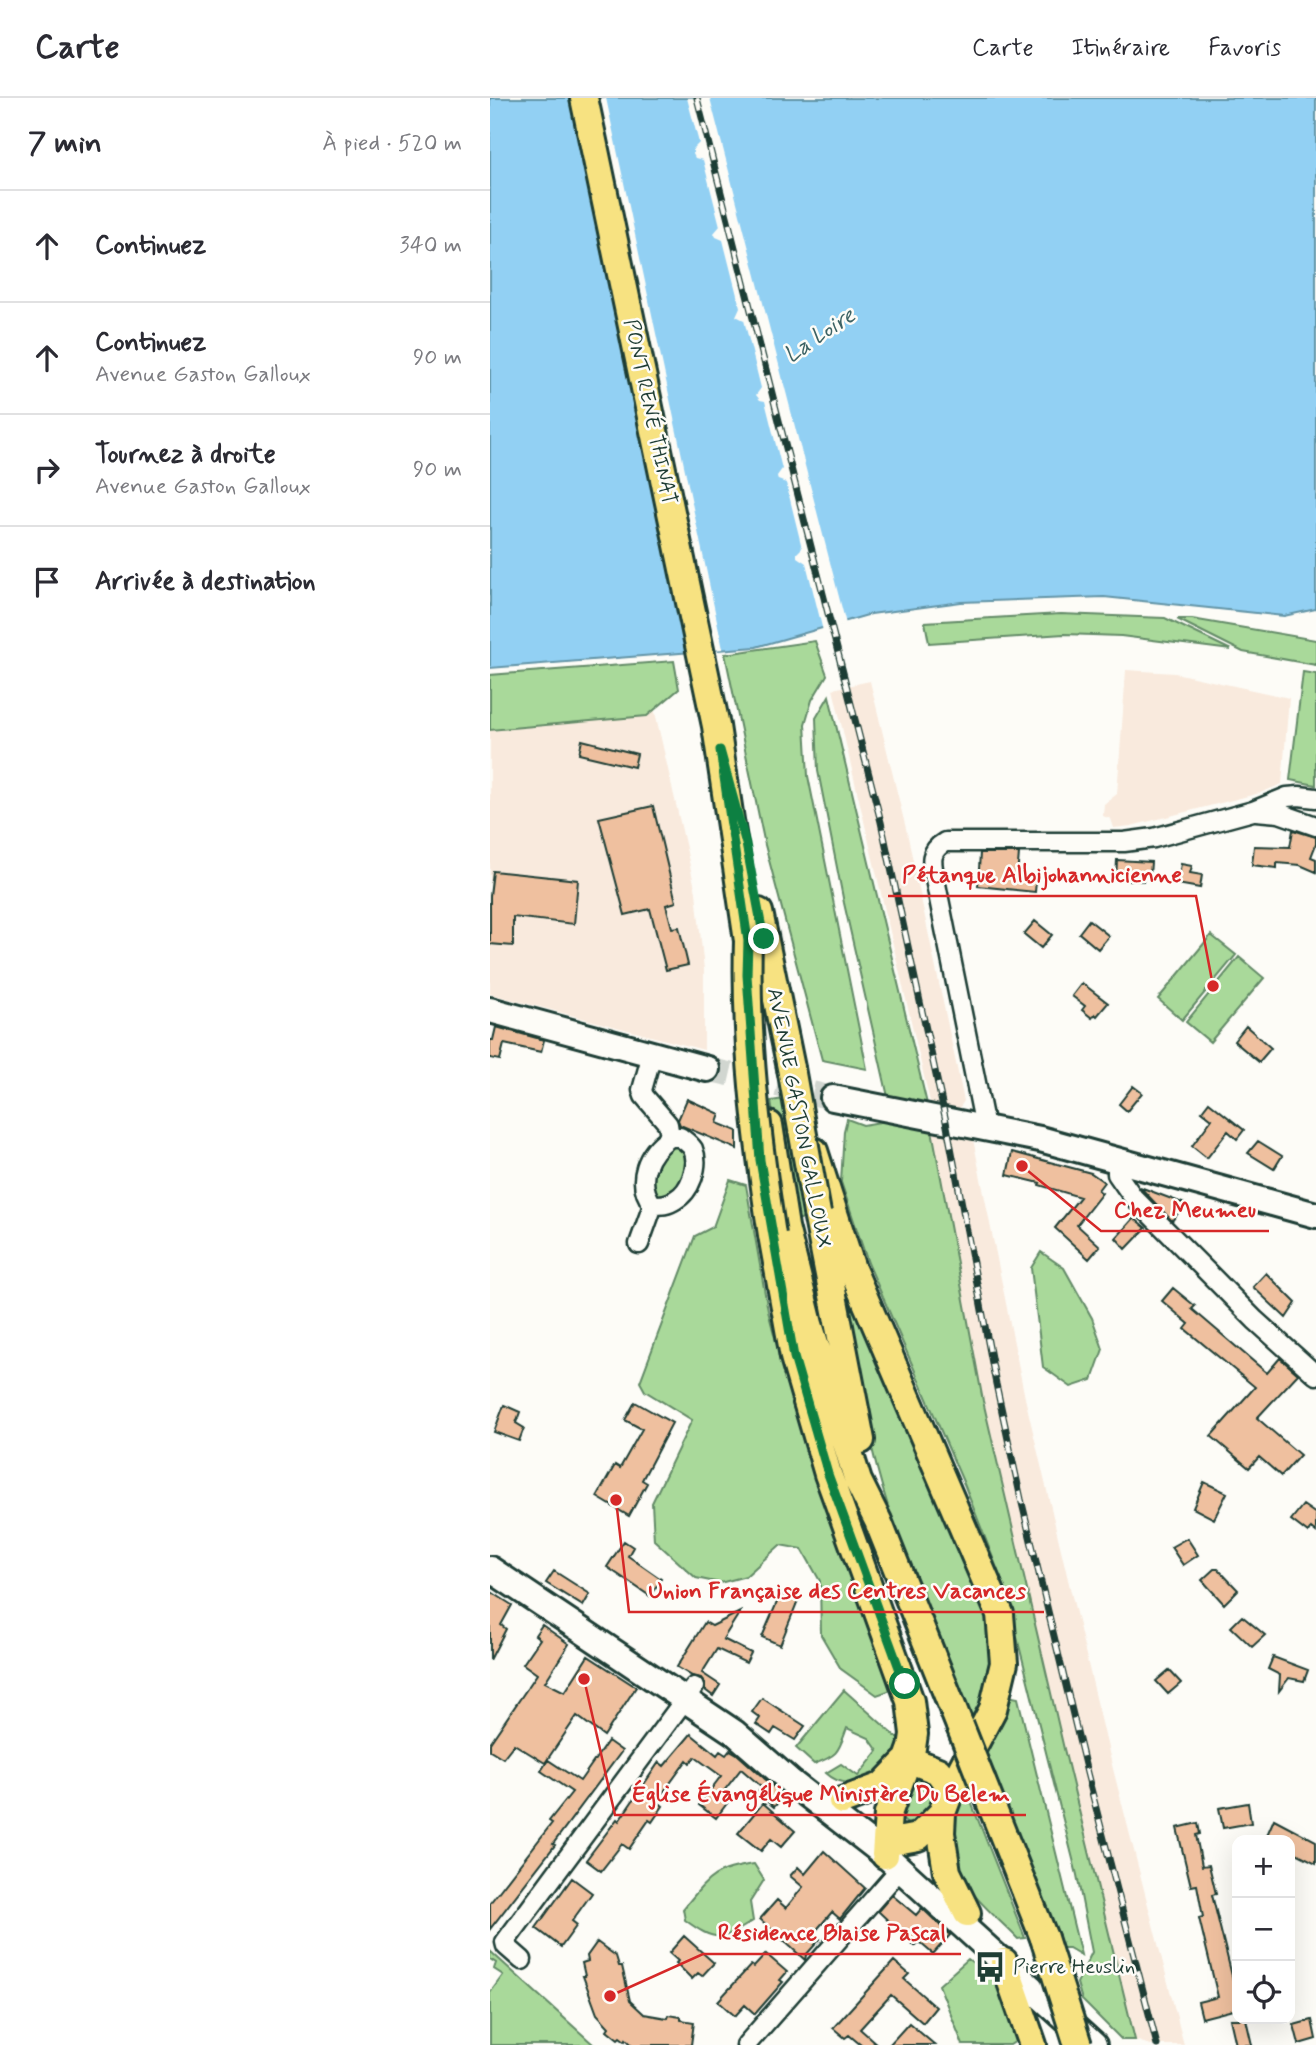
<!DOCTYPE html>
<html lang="fr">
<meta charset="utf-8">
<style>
body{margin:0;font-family:Mynerve,sans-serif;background:#f7f7f7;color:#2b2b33}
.controls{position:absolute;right:21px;bottom:21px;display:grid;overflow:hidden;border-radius:14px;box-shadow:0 7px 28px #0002}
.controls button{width:63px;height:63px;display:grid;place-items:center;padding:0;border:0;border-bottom:2px solid #e1e1e2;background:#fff;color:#2b2b33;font:35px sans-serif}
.stop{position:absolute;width:21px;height:21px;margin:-16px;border:5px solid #0b8043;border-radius:50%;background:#fff}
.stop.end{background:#0b8043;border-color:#fff;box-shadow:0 2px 7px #0008}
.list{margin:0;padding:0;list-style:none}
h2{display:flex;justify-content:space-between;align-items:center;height:91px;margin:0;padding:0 28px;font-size:30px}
h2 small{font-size:23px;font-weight:400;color:#7c7c81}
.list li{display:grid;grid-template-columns:46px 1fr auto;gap:21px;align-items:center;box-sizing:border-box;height:112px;padding:0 28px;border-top:2px solid #e1e1e2}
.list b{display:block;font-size:26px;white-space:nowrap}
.list p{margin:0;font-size:23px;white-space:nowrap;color:#7c7c81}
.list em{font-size:23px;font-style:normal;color:#7c7c81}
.icon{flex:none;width:38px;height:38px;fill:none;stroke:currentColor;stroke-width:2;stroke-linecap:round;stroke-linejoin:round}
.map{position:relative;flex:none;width:826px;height:1947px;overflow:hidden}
header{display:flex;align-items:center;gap:42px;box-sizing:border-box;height:98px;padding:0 35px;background:#fff;border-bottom:2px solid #e1e1e2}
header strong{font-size:33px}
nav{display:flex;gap:38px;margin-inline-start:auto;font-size:24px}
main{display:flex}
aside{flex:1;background:#fff}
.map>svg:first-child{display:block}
</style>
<header>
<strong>Carte</strong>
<nav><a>Carte</a><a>Itinéraire</a><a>Favoris</a></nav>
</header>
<main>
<aside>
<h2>7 min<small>À pied · 520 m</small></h2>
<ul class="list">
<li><svg class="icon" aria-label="ahead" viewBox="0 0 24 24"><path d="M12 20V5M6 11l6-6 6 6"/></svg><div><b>Continuez</b></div><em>340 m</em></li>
<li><svg class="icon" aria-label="ahead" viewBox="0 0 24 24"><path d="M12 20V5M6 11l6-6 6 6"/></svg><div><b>Continuez</b><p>Avenue Gaston Galloux</p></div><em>90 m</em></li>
<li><svg class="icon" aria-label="right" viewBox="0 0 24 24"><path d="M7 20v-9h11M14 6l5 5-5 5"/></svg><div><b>Tournez à droite</b><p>Avenue Gaston Galloux</p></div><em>90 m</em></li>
<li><svg class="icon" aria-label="arrive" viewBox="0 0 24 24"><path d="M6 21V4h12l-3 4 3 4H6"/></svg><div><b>Arrivée à destination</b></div></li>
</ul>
</aside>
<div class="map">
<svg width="826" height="1947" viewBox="0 0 826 1947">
<rect width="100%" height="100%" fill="#fdfcf7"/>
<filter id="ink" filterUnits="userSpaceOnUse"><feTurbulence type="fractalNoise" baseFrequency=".0143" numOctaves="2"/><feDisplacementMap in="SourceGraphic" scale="14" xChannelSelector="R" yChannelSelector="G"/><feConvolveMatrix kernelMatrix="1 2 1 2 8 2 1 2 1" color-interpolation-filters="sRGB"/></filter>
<g filter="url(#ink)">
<path fill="#f9eadd" d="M636 572 685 575 799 600 792 686 770 695 641 728 624 730 621 721 613 718 614 706 627 696Z
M380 583 418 739 474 1003 468 1012 441 1008 343 591Z
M162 601 206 794 214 872V952L0 896V625Z
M441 1027 482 1036 535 1300 623 1671 694 1947H660L645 1942 574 1651 493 1303Z"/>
<path fill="#a9d99a" stroke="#648b67" stroke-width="2" d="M571 516 675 520 741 552 631 538 574 536 439 545 435 524Z
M687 521H702L826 542V567L753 554Z
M325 543 337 577 322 602 315 626 318 678 377 971 332 962 275 747 235 556Z
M184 563 189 591 157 618 0 632V577Z
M813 574 826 576V687L800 682Z
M339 598 437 1006 398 999 354 805 328 673 326 620Z
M721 837 746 857 692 922 668 901Z
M749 859 774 880 720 944 696 924Z
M300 1000 322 1116 299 1126 281 1003Z
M357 1021 373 1027 402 1022 441 1027 493 1303 574 1651 645 1942H632L592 1902 587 1885 602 1854 587 1777 514 1488 474 1386 378 1165 351 1084 354 1033Z
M183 1044 193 1050 200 1065 190 1093 165 1100C156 1068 162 1068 183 1044Z
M240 1082 256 1087 278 1213 304 1312 397 1566 401 1592 387 1597 351 1571 331 1537 330 1483 312 1451 290 1447 256 1478 230 1485 206 1480 164 1442 162 1405 202 1322 155 1293 150 1284 205 1138 223 1129Z
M342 1136 496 1504 501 1567 493 1603 481 1626C445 1534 403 1442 381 1346 365 1277 355 1206 342 1136Z
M551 1154 574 1170 602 1220 613 1251 602 1282 581 1289 553 1269 541 1170Z
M354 1592 412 1644 408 1658 392 1680C372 1684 353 1691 336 1675L351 1666 368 1678 388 1653 379 1640 357 1630C348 1654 349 1657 324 1666L306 1650Z
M518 1598 528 1600 591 1857 579 1850H569L547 1786 493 1654Z
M431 1672C454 1704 445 1702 425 1732L404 1715 424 1673Z
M475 1689 535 1840 528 1841C511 1823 489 1806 475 1785 455 1757 462 1717 475 1689Z
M264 1766 274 1782 260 1804 263 1823C232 1843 225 1844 195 1822L193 1811C219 1780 222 1772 264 1766Z
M0 1853 104 1947H0V1895L13 1877 4 1871 6 1865 0 1861Z
M478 1861 501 1879 514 1900 529 1941 520 1947H473L449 1887Z"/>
<path fill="#92d0f3" stroke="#6495a7" stroke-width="2" d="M0 0H826V511L794 518 614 499 471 504 381 516 266 549 0 570Z"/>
<path fill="#fdfcf7" d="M86 0H116L233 551 201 554Z
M197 0H220L356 526 333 533 316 465 307 459V455L312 450 296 385 288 382 287 378 292 371 275 303 270 302 266 297 271 290 254 222 246 218 250 209 233 142 226 139 224 135 230 128 213 62 205 60 203 56V51L209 45Z"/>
<path fill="#efc09f" stroke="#1f3d34" stroke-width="2" d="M92 642 147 656 144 669 89 656Z
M163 708 186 804 176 807 182 830 189 829 198 867 176 872 160 811 135 817 109 720Z
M803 732 826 739V746L821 759 826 761V774L810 767 787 765V770L762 767 764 748 800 749Z
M490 755H529L527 779 546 783 545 794 488 788Z
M627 762 661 764 660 777H654L653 783 626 781Z
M691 766 702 768 700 775 712 777 710 790 687 786Z
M3 773 88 782 84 826 23 819V848L0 846V798Z
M599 822 619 838 608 851 589 835Z
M545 823 562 837 551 850 534 836Z
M592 885 618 905 607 918 605 916 602 920 592 912 595 908 582 898Z
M756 928 781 950 769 964 744 943Z
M6 929 54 942 51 954 14 946 10 962 0 960V942H3Z
M643 988 652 995 637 1013 629 1006Z
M197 1001 230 1016 227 1025 247 1033V1051L190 1027 188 1022Z
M719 1004 754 1032 747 1041 738 1033 717 1060 702 1048 722 1021 712 1013Z
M768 1043 792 1058 784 1071 758 1055Z
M522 1054 601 1075 614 1084 608 1092 612 1095 587 1127 610 1148 599 1161 565 1130 590 1099 549 1087 550 1085 517 1077Z
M650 1089 695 1106 682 1123Z
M644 1120 656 1130 636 1151 626 1140Z
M776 1175 806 1205 796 1220 763 1189Z
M683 1190 705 1208 702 1211 777 1275 790 1260 808 1276 767 1320 810 1357 791 1378 769 1359 759 1370 721 1338 765 1289 695 1231 699 1226 672 1203Z
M145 1304 182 1325 152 1382 157 1385 139 1418 107 1399 125 1367 130 1370 152 1331 135 1322Z
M14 1307 30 1314 26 1325 34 1330 29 1343 4 1334Z
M714 1384 737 1395 724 1421 703 1410Z
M813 1407 826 1416V1434L821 1430 818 1435 801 1422Z
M697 1440 708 1457 693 1467 681 1449Z
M134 1443 143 1449 138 1458 171 1481 160 1498 117 1469Z
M724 1471H728L748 1492 734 1506 712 1482Z
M64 1473 100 1496 93 1508 56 1485Z
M0 1493 22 1507 11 1527 16 1531 0 1562Z
M291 1495 308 1502 290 1547 272 1539Z
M250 1514 233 1541 261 1555 256 1565 227 1551 212 1575 230 1587 223 1598 215 1592V1585L211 1580 202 1578 187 1569 215 1524 222 1528Z
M752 1518 775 1537 762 1549 741 1529Z
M52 1527 79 1546 55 1584 75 1594 98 1558 146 1589 114 1638 87 1618 55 1665 24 1646 13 1660 0 1652V1645L47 1576 33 1566 50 1541 45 1537Z
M783 1559 818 1572 814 1583 799 1580 789 1593 790 1577 778 1571Z
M679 1572 691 1585 678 1596 666 1583Z
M272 1600 315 1628 305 1642 285 1630 281 1636 266 1626 270 1620 262 1614Z
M201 1636 227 1657 230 1653 236 1657 240 1652 247 1656 294 1698 284 1709 267 1695 272 1689 251 1671 230 1698 238 1704 226 1720 209 1707 231 1678 205 1659 200 1665 197 1662 167 1703 173 1708 162 1724 159 1722 139 1751 132 1746 111 1773 96 1762 127 1721 129 1723 169 1664 174 1668Z
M118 1643 132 1653 63 1746 65 1747 0 1831V1805L62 1725 59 1723 82 1694 51 1673 58 1662 90 1683Z
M273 1705 305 1733 291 1749 281 1741 271 1753 248 1735Z
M758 1705 761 1725 733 1730 729 1710Z
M784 1721 826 1743V1765L800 1752V1742H787L777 1737Z
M708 1725 710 1736 706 1737 712 1768 719 1767 726 1796 722 1797 747 1898V1911L712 1920 708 1904 728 1899 709 1820 713 1819 707 1787 701 1788 687 1730Z
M334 1753 375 1790 350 1821 342 1814 324 1835 330 1841 316 1857 315 1862 270 1821 287 1802 296 1810 313 1789 300 1778 308 1769 315 1776Z
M82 1780 102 1795 82 1823 87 1827 71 1849 46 1830Z
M402 1797 426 1817 432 1810 460 1837 443 1856 429 1844 425 1848 388 1813Z
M194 1838 224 1865 212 1878 208 1875 202 1881 186 1865 188 1863 179 1855Z
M107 1844 126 1858 129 1868H132L140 1903 154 1916 177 1920 178 1917 191 1919V1922L204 1924 201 1947H142L136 1941 135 1943 130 1939 128 1941 117 1932 119 1929 107 1916 93 1878H95L92 1865 98 1863 97 1858Z
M276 1856 297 1874 290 1882 293 1884 265 1916 255 1907 245 1918 228 1903 261 1867 264 1869Z
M404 1863 419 1876 414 1881 446 1909 433 1925 401 1897 370 1931 388 1947H371L359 1937 355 1940 343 1930Z
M740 1921H756L762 1947H746Z
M822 1922 826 1941 809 1946 804 1927Z
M419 1925 445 1947H399Z"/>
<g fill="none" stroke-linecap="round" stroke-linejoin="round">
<path stroke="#d1d6d0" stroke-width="24" stroke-dasharray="24 12" stroke-linecap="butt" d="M217 971 343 1000"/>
<defs>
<path id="street" d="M766 713 789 715 826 728
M162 956 152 992 154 998 178 1026 180 1039
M495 1029 446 786C443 768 436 755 455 744H634L664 740 763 713 797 699 809 698 826 700
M180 1039H190C194 1042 200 1046 203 1051 210 1068 200 1094 185 1102 178 1107 171 1107 163 1107 144 1083 158 1054 180 1039Z
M627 1062V1076L643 1099 765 1222 826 1277
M149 1146 163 1107
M32 1862 16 1848 15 1844 204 1589
M256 1947 410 1771"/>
<path id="secondary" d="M0 912 217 971
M343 1000 550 1041 826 1117
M0 1471 245 1635 301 1684 395 1757 604 1947"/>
<path id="primary" d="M94 0 226 628 258 843
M269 814 301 970
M279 1027 295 1129 319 1226 368 1383 388 1423 470 1628
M324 1053 362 1171 510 1516 514 1565 503 1611 461 1691 452 1715 451 1735 457 1774 477 1815
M327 1115 371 1342
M282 1137 304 1259 338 1376 420 1603 424 1636 422 1650 398 1716 395 1757
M418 1661 448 1673 461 1691
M491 1681 554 1840
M352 1703 392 1688 414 1665
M401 1744 428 1739 452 1715
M514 1864 543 1947"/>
</defs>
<use href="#street" stroke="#1f3d34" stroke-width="23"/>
<use href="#secondary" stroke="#1f3d34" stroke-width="30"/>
<use href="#primary" stroke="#1f3d34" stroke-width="32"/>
<use href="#street" stroke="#fdfcf7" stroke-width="18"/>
<use href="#secondary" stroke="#fdfcf7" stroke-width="24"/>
<use href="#primary" stroke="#f7e281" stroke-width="26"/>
<defs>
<path id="rail" d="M207 0 391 724 457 1028 506 1286 531 1401 597 1675 667 1947"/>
</defs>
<use href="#rail" stroke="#1f3d34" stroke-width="7"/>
<use href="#rail" stroke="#fdfcf7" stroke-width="4.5" stroke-dasharray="13" stroke-linecap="butt"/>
<defs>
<path id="primary-bridge" d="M258 843C255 941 267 1040 282 1137
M301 970 327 1115
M470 1628 491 1681
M554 1840 588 1947"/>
</defs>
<use href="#primary-bridge" stroke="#1f3d34" stroke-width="32" stroke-linecap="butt"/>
<use href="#primary-bridge" stroke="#f7e281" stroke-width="26"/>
</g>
</g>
<g fill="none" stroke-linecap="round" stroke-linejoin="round" filter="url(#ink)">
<path stroke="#0b8043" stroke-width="9" d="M274 841 256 746 230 652 258 843 257 877 270 1062 304 1259 338 1376 415 1586"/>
</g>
<defs>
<symbol id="bus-bare" viewBox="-9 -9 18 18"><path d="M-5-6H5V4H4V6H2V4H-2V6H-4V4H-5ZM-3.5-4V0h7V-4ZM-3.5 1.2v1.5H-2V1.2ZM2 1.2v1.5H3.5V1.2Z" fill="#1f3d34" stroke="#fdfcf7" stroke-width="2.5" paint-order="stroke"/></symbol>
</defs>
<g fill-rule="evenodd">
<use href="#bus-bare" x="478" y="1847" width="44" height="44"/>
</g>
<g text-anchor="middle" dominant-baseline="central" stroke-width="5" stroke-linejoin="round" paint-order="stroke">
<g font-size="21" fill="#1f3d34" stroke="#fdfcf7">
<text transform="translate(160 314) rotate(78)">PONT RENÉ THINAT</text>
<text transform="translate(309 1020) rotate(79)">AVENUE GASTON GALLOUX</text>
</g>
<g font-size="21" fill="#1f3d34" stroke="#fdfcf7" text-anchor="start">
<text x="523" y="1869">Pierre Heuslin</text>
</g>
<g font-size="23" font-style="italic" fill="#3c6264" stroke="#fdfcf7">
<text transform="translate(330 238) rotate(-34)">La Loire</text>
</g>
</g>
<path fill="none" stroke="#d62828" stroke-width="2.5" d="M723 888L706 798H398M532 1068L611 1133H779M126 1402L139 1514H554M94 1581L125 1717H536M120 1898L213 1856H471"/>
<g fill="#d62828" stroke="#fdfcf7" stroke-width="2.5">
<circle cx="723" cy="888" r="7"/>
<circle cx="532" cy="1068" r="7"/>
<circle cx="126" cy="1402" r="7"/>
<circle cx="94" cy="1581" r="7"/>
<circle cx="120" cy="1898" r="7"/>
</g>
<g font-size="23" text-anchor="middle" font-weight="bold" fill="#d62828" stroke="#fdfcf7" stroke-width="5" stroke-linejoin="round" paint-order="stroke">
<text x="552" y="784">Pétanque Albijohannicienne</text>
<text x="695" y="1119">Chez Meumeu</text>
<text x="347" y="1500">Union Française des Centres Vacances</text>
<text x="331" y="1703">Église Évangélique Ministère Du Belem</text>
<text x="342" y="1842">Résidence Blaise Pascal</text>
</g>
</svg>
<div class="controls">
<button>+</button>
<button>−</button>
<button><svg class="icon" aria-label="locate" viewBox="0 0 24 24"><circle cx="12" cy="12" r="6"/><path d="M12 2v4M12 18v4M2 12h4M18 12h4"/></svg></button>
</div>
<div class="stop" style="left:415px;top:1586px"></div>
<div class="stop end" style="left:274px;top:841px"></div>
</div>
</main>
